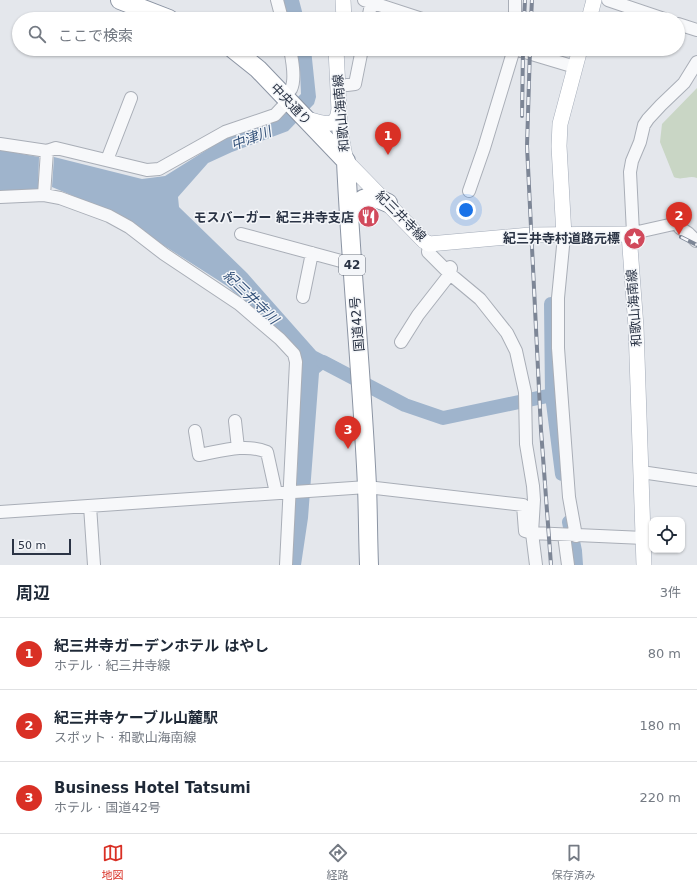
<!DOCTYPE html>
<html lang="ja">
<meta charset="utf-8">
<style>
body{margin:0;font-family:"DejaVu Sans","Noto Sans JP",sans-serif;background:#f6f6f7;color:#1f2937}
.controls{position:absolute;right:12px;bottom:12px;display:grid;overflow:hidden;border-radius:8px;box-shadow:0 1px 3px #0004}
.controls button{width:36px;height:36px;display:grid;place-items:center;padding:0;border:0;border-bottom:1px solid #e0e1e3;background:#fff;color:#1f2937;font:20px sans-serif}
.scale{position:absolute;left:12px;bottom:10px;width:59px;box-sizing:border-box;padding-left:4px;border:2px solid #2b3445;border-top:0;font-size:11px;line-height:14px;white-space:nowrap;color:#2b3445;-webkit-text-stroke:3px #f4f6f9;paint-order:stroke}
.you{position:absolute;left:466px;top:210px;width:14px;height:14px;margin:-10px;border:3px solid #fff;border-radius:50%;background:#1a73e8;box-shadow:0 0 0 6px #1a73e833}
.badge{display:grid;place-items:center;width:26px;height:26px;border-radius:50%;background:#d93025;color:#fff;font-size:13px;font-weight:700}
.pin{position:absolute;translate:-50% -33px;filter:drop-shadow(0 1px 2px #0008)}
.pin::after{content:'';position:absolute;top:21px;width:14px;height:12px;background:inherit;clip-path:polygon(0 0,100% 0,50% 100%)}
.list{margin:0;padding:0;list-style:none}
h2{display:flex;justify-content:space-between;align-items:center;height:52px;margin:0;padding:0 16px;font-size:17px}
h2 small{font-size:13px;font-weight:400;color:#747a83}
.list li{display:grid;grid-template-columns:26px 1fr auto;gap:12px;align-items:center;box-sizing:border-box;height:72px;padding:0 16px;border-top:1px solid #e0e1e3}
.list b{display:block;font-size:15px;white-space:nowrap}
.list p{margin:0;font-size:13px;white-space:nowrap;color:#747a83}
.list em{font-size:13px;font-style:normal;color:#747a83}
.icon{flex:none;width:22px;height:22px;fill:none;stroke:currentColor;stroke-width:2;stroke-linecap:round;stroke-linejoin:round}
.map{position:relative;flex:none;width:697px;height:565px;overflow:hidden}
.search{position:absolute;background:#fff;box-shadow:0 1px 3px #0004;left:12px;right:12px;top:12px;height:44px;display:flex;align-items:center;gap:10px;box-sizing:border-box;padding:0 14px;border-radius:22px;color:#747a83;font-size:15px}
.sheet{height:268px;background:#fff}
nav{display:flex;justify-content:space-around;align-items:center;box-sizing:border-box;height:56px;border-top:1px solid #e0e1e3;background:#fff;font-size:11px;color:#747a83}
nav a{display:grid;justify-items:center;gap:2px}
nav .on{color:#d93025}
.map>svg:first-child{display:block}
</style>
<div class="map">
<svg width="697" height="565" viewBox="0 0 697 565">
<rect width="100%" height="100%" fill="#e4e7ec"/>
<path fill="#c9d6c5" d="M697 88V178C689 175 682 181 674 177L660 142 662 124Z"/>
<path fill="#9fb4cc" d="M283 0H299L304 19H287Z
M295 49H311L316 97 314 104 288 131 232 152 208 163 178 197 179 207 247 273 316 351 341 364 338 376 324 369 319 373 308 518 301 565H289L297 474 302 359 296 347 227 286 163 245 121 216 52 187 54 157 142 179 165 176 224 139 276 118 301 94 300 70Z
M0 150 39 157 38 191 0 192Z"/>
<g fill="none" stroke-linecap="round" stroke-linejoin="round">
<path stroke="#9fb4cc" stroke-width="14" d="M551 304 552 395 562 474
M323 362 405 405 443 418 552 395
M569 522 575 551 576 565"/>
<defs>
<path id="minor" d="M277 0 282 19
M364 0 422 19
M608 0 664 19
M368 19 372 0
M515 19V0
M678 24 697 30
M515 49 575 67
M347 85 355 84 362 49
M284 97C286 94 289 92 291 89 296 79 292 59 290 49
M0 144 47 151 56 148 147 170 159 169 225 132 275 115 288 101
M107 160 131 98
M469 191 484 148 514 49
M44 195 47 151
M0 197 44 195 60 198 109 216 129 227 164 254 239 304 280 339 294 354 296 362 286 565
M633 233 630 172 632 161 640 142 644 125 648 119 661 105 684 83 697 62
M241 234 352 264
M629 234 678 223 680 228 688 233 696 241
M564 236 558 298V348L569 497 576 536
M429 244 428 252 450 274 480 299 507 333 516 351 525 392 526 444 533 486 534 500 532 533 536 565
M303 297 312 253
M401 342 418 315 450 274 451 268 450 267
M235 421 238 448
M195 431 199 455C221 451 246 443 267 452L276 493
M641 472 697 480
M90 506 94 565
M0 512 367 487 523 505 525 531 532 533 644 538
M564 535 568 565"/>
<path id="major" d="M343 0 344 19
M589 19 594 0
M336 49 340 131 346 161
M305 119C320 121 337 133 339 108
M346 161 424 241 429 244 530 235 629 234 636 327 644 565
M564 236 559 146 560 124 580 49"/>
<path id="highway" d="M120 0 169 19
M233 49 258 69 346 161C351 269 362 377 367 486 368 512 368 539 369 565
M349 221C360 199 362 191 388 203"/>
</defs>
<use href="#minor" stroke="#a9aeb7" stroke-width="14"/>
<use href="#major" stroke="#a3abb8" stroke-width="16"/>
<use href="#highway" stroke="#8b94a3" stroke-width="20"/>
<use href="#minor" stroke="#f7f8fa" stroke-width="12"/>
<use href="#major" stroke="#fff" stroke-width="15"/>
<use href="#highway" stroke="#fff" stroke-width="18"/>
<defs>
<path id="rail" d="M524 19 525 0
M531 19 532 0
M530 49 527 146 541 430 551 565
M522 116 523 49
M681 237 697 245"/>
</defs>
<use href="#rail" stroke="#7d8696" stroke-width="4"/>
<use href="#rail" stroke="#f4f6f9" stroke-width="2.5" stroke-dasharray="8" stroke-linecap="butt"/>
</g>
<defs>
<symbol id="restaurant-disc" viewBox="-11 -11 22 22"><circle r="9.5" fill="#d1495b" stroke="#f4f6f9"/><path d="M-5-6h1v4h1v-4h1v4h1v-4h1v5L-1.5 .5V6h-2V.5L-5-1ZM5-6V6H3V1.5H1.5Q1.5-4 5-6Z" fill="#fff"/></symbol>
<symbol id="sight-disc" viewBox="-11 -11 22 22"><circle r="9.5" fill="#d1495b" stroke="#f4f6f9"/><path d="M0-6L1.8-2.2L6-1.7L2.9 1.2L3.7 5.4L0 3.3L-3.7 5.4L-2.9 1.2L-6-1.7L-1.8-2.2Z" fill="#fff"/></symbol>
</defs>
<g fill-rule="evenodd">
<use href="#restaurant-disc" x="356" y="204" width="25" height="25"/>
<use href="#sight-disc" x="622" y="226" width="25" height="25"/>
</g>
<g text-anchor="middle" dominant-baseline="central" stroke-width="3" stroke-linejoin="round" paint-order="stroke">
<rect fill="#f4f6f9" stroke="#676e7b" stroke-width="1" x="339" y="255" width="26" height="20" rx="3"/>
<g font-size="12" font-weight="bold" fill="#2b3445">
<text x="352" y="265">42</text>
</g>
<g font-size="13" fill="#2b3445" stroke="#f4f6f9">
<text transform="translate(291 104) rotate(46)">中央通り</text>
<text transform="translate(341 113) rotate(-95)">和歌山海南線</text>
<text transform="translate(401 216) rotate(45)">紀三井寺線</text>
<text transform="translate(634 308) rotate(-94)">和歌山海南線</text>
<text transform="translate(357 324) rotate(-95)">国道42号</text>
</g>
<g font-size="13" font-weight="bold" fill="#2b3445" stroke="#f4f6f9" text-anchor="end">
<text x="354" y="217">モスバーガー 紀三井寺支店</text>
<text x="620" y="238">紀三井寺村道路元標</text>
</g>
<g font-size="14" font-style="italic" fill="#34527a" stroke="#f4f6f9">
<text transform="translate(251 138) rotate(-21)">中津川</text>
<text transform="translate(251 297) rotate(44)">紀三井寺川</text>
</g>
</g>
</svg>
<div class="controls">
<button><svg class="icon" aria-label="locate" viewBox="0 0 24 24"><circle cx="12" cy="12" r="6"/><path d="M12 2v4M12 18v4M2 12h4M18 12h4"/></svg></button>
</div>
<div class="scale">50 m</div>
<div class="you"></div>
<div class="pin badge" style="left:388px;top:155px">1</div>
<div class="pin badge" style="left:679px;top:235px">2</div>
<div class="pin badge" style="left:348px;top:449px">3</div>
<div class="search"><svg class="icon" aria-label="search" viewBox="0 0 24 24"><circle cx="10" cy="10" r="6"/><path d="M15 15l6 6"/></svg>ここで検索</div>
</div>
<section class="sheet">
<h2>周辺<small>3件</small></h2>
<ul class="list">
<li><span class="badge">1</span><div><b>紀三井寺ガーデンホテル はやし</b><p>ホテル · 紀三井寺線</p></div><em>80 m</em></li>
<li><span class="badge">2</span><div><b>紀三井寺ケーブル山麓駅</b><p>スポット · 和歌山海南線</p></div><em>180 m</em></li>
<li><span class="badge">3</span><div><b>Business Hotel Tatsumi</b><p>ホテル · 国道42号</p></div><em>220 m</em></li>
</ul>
</section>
<nav>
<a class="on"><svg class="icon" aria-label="map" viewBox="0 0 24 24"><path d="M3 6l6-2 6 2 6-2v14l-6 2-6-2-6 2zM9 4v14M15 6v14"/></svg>地図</a>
<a><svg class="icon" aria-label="directions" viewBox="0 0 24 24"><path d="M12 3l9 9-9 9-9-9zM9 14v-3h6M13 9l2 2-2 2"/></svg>経路</a>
<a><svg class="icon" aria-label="saved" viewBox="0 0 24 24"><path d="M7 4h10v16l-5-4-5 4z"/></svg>保存済み</a>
</nav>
